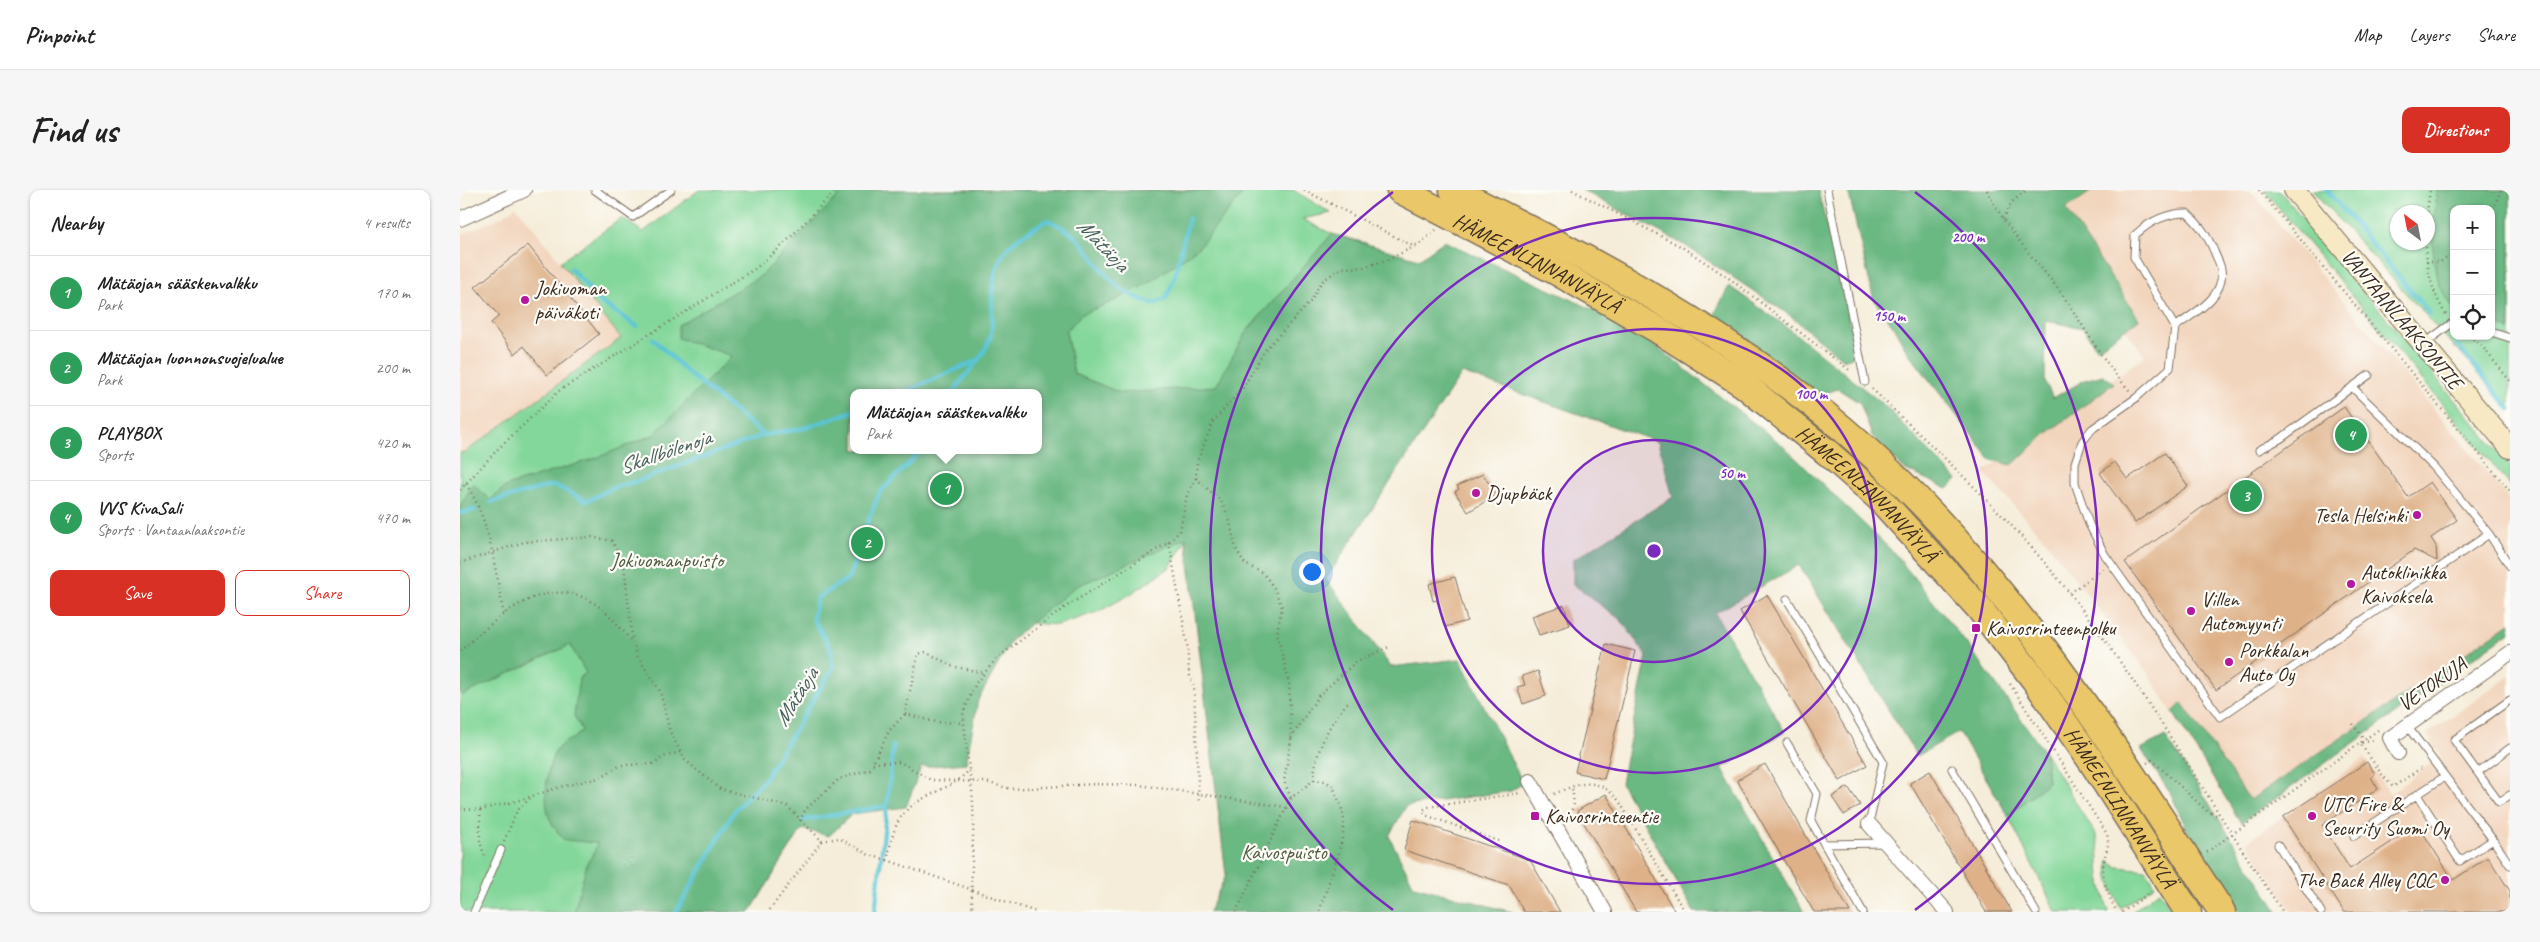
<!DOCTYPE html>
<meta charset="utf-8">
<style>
body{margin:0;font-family:Caveat,sans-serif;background:#f6f6f6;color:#222}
.controls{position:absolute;right:15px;top:15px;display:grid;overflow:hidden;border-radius:10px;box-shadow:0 1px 4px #0004}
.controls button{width:45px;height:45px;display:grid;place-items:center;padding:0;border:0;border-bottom:1px solid #e0e0e0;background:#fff;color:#222;font:25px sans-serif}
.compass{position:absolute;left:1930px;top:15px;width:45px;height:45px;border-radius:50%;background:#fff;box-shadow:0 1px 4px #0004;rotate:328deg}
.you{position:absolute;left:851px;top:381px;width:18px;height:18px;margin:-12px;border:4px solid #fff;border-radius:50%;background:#1a73e8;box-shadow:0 0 0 8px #1a73e833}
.badge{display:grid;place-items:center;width:32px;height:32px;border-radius:50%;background:#d93025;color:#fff;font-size:16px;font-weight:700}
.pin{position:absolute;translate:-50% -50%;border:2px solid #fff;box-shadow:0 1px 5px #0006}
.popup{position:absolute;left:390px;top:199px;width:192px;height:65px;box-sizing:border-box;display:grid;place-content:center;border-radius:10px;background:#fff;filter:drop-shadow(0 1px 4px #0005);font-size:16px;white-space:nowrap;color:#767676}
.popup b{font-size:19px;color:#222}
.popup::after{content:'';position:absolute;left:50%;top:100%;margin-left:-10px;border:10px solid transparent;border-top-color:#fff}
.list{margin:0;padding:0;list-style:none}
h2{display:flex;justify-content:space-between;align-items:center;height:65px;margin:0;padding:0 20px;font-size:21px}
h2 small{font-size:16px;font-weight:400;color:#767676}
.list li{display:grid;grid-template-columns:32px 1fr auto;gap:15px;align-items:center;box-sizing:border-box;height:75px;padding:0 20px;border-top:1px solid #e0e0e0}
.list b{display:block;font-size:19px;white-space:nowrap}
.list p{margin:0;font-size:16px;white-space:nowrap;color:#767676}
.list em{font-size:16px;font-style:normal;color:#767676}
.actions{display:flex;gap:10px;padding:15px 20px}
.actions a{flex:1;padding:11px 0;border:1px solid #d93025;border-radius:10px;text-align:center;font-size:18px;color:#d93025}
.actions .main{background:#d93025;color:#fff}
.icon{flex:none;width:28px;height:28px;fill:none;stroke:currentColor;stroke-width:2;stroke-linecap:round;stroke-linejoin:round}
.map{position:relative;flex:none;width:2050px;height:722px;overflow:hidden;border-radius:10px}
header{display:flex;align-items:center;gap:30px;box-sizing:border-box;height:70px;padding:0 25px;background:#fff;border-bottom:1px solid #e0e0e0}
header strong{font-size:24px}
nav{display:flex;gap:28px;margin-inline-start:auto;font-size:18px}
.intro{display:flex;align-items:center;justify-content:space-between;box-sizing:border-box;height:120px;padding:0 30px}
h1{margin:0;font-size:35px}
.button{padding:12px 22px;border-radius:10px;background:#d93025;color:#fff;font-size:18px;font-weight:700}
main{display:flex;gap:30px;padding:0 30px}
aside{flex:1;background:#fff;border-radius:10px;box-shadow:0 1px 4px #0004}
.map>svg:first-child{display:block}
</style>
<header>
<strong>Pinpoint</strong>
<nav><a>Map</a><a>Layers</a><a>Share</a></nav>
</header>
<div class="intro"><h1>Find us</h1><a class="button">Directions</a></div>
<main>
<aside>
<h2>Nearby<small>4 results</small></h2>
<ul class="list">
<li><span class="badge" style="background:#2e9e5b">1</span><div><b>Mätäojan sääskenvalkku</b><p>Park</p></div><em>170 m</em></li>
<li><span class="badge" style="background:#2e9e5b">2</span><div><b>Mätäojan luonnonsuojelualue</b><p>Park</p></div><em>200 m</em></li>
<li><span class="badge" style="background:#2e9e5b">3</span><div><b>PLAYBOX</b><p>Sports</p></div><em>420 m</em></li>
<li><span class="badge" style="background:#2e9e5b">4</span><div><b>VVS KivaSali</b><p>Sports · Vantaanlaaksontie</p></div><em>470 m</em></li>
</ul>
<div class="actions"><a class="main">Save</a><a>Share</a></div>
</aside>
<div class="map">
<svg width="2050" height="722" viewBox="0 0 2050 722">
<rect width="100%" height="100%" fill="#fdfcf7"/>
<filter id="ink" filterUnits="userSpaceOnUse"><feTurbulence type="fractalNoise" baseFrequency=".02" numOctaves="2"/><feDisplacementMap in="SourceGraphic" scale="10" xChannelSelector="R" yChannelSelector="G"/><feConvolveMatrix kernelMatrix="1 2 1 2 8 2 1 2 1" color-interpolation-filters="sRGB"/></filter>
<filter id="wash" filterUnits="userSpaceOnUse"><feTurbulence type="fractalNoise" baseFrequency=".0096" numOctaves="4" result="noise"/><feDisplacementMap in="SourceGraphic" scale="20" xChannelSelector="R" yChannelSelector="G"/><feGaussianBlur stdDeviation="1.12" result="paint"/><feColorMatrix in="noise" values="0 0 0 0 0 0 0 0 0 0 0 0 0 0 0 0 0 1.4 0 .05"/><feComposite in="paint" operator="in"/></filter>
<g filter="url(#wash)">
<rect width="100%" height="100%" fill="#f5edd9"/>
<path fill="#f2d5bd" d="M1633 0H1790L2050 310V443L1781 633 1689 485 1586 351 1523 282 1685 166 1665 139 1679 128 1605 19Z
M56 16 161 148 4 263 0 262V45L43 26Z
M2050 486V722H1832L1787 652 1904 568 1930 604 1980 566 1967 544Z"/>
<path fill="#83d79a" stroke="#5f805c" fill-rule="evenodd" d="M239 0H833L871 23 842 29 872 44 906 53 710 377 669 405 640 421 598 435 531 430 490 448 271 722H0V262L4 263 161 148 100 72 162 28 183 42ZM394 203H578V260H394Z
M1804 0H1819L2050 276V295Z
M1852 0H2050V218ZM1994 19H2031V146H1994ZM1938 22H1968V52H1938Z
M1585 563 1636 645C1640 656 1638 663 1639 675 1640 692 1644 707 1649 722H1596L1548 626 1588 592Z
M1649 670 1658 677 1686 680 1695 695 1661 718C1653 702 1646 689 1649 670Z
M1699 701 1713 722H1672Z"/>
<path fill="#6ab882" stroke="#527150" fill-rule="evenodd" d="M384 0 785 1 739 57 693 90 654 111 622 124 606 141 614 184 661 203 756 196 786 142 872 44 959 69 984 51 1134 120 1183 146 1322 255 1435 364 1510 458 1585 563 1588 592 1548 626 1499 542 1457 566 1339 375 1255 423 1325 542 1262 578 1344 722H1234L1161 593 1187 466 1161 430 1113 394V370L1213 307 1198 252 1002 183 866 389 931 477 1000 469 1063 593 1051 601 946 616 929 646 954 696 1052 722H749L766 685 726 348 615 397 552 449 518 510 506 573 461 577 446 617 392 624 369 646 342 639 290 722H114L127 673 134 663 137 653 104 650C98 643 92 635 89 627 83 609 86 569 100 556 107 549 117 549 122 540L114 526 119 488 126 483 110 455 3 505 0 503V317L13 293 30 310 46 296 136 268 193 245 272 166 218 148V135L302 85ZM394 203H578V260H394Z
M1122 0H1358L1398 165 1383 170 1331 126 1226 56Z
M1388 0H1633L1606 19 1679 129 1637 159 1623 138 1586 131 1585 192 1593 208 1625 190 1643 185 1654 193 1586 244 1552 275 1531 270 1447 161 1432 134 1414 111Z
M1977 0H2050V140L2031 131V19H1994V119L1979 96 1972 54Z
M1269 96 1327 137 1424 215 1497 290 1488 299 1444 279 1412 246 1400 213 1378 199 1359 205 1253 127Z
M2050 433V442L1781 633 1713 522 1722 513 1790 610Z
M1705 546C1744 604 1780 663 1818 722H1779L1726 638 1712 606 1681 559Z"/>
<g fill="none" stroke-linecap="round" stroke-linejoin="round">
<path stroke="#5ac4d4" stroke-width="4.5" d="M1867 0 1970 124
M111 79 142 113 177 136
M193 149 227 182 304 245
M1997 155 2050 219
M442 203 518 170
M493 203C505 182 524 170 531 145 533 134 532 121 532 110 534 62 548 53 587 30 627 47 626 64 652 91 662 102 680 109 693 114L706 109 715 86 729 28
M31 312 89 296H96L127 311 155 297 178 291 304 245 345 238 394 221
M0 323 15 320
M427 616 433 556
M344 630 427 616 415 722
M216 722 275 620 304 590 373 478 371 459 353 429 357 408 389 388 405 338 420 302 462 260"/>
</g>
<g id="blocks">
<path fill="#deb188" d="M68 55 139 144 87 185 64 156 55 164 31 133 39 126 15 97Z
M1884 217 1948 307 1970 292 1997 330 1971 348 1976 356 1977 371 1954 360 1756 500 1665 372Z
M1705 263 1728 296 1675 333 1640 283 1655 272 1667 289Z
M1023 284 1036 305 1008 322 995 302 999 299 997 296Z
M995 387 1007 431 985 437 977 410 973 411 969 394Z
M1307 405 1407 575 1380 591 1280 421Z
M1104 415 1110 435 1079 445 1072 426Z
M1146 454 1175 461 1144 589 1115 582Z
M1078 481 1086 506 1063 514 1057 497 1065 495 1062 486Z
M1907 572 1915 584 1911 587 1918 599 1862 635 1890 679 1958 635 1993 690 2028 667 2050 701V722H1884L1823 627Z
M1305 574 1345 644 1390 722H1354L1277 590Z
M1470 581 1552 722H1526L1450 593Z
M1388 597 1400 615 1384 625 1372 607Z
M1146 604 1187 674 1215 722H1176L1117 621Z
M953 630 1070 670 1100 722H1064L1049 695 944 660Z"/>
</g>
</g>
<g filter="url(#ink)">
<use href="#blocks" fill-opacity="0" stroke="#7c6e5f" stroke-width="1"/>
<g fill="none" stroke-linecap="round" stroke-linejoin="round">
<defs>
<path id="lane" d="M135 0 173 27 211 0
M1367 0 1405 192
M1715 137C1734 123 1766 107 1761 79 1760 73 1756 67 1754 61 1747 45 1740 35 1727 23 1706 23 1690 31 1675 45L1674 67 1715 137 1710 178 1676 208 1632 239 1622 252 1615 273V293L1629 334 1645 365 1760 527 2029 344
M2031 142 2050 148
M1965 153 1991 134 1994 135
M1892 197 1974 277 2029 344 2050 376
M1799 260 1820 249 1909 185
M1327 409 1423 572 1409 634
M2050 510 1994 550 2039 612 2050 605
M1947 536 2033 650 2050 675
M1327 553 1357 604 1351 631 1403 722
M1492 579 1576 722
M2018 582 2050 558
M1957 605 2000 671 2033 650
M1894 646 1984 587
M1364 654 1426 653
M1818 655 1861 722
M14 722 41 660"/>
<path id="street" d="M0 29 64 0
M1938 563 1930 548 2050 463
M1070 591 1145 722
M1409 634 1487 722"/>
<path id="secondary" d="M1834 0 2050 258"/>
<g id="highway">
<path id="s1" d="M940 0 1095 81 1198 140 1283 194 1368 263 1419 308 1519 418 1574 489 1632 572 1728 722"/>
<path d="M993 0C1130 68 1265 140 1383 239 1541 373 1650 550 1762 722"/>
</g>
</defs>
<use href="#lane" stroke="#7c6e5f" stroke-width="9"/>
<use href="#street" stroke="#7c6e5f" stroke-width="16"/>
<use href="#secondary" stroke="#7c6e5f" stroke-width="22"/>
<use href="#highway" stroke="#7c6e5f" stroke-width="29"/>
<path stroke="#7c6e5f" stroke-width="2.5" stroke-dasharray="1 4" stroke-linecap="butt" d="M844 0 951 55H958L976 40
M1112 0 1222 57 1270 89 1392 182
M1527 0C1544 37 1574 68 1599 100 1623 134 1641 170 1670 201
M1799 0 2050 301
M1967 22 1970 0
M2031 24 2041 0
M1543 29 1552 12 1566 0
M1966 52C1966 79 1972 102 1986 125
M1966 72H1980L1994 64
M2009 146 2021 155 2050 191
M1412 199C1481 265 1552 329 1611 405 1689 505 1752 617 1823 722
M736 288 761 311 769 328 776 359 785 374 803 383 814 398 822 417 817 443 829 493 831 550 824 591 831 608 854 590 865 591 873 596C877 607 884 620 884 633 884 655 866 699 859 722
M6 294C31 332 35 381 44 425
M0 300 39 258 100 200 296 78 323 55 376 0
M709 352 727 453 729 483 734 498 739 614
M0 373 64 352 131 347 152 351 164 375 173 453 178 467 200 501 210 542 225 570 260 599 327 616 362 651 308 722
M1610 403 1643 379
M0 461C34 431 78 386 127 409 145 418 160 437 172 452
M1550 494 1647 644C1650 656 1646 660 1644 671 1640 688 1649 707 1657 722
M445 524 476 532 504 533
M1893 534 1904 550
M1918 540 1900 553 1923 586 1933 597 1964 576
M831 548 859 505 897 471 929 457
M413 573 440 572 471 590 525 592 551 599 636 594 679 595 826 617
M1687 573 1692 570 1748 622 1759 626
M509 581C519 628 508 676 513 722
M854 590C854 562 870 532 889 511
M1094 604C1121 592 1138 586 1159 611L1225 722
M0 619 20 620 60 610 100 597 139 588 161 575 194 574 203 567 220 562
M20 620V651L25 668
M1108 629 1114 614 1112 597
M340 631 345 620 379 589 410 579 429 541 445 524 458 464 466 462 492 476 524 483
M44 651 57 621 70 608
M362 651 379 648 409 665 427 670C430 658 432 643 438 632 451 605 490 603 509 580L503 523 516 493 537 468 604 418 709 352 720 341 727 305 736 288 737 272 753 232 783 198 805 160 851 111 861 92 881 78 903 77 927 70 958 55
M1039 651 965 625 963 620 968 617 1060 603
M1747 662 1900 553 1916 550
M427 670 576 722
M776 722 831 608
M1662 722 1691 702"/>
<use href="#lane" stroke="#fff" stroke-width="7"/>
<use href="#street" stroke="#fff" stroke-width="14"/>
<use href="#secondary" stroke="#f7e9c3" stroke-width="20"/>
<use href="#highway" stroke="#eac769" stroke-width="26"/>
</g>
</g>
<circle cx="1194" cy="361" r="111" fill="#7b2cbf" fill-opacity=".12"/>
<g fill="none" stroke="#7b2cbf" stroke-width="2.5">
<circle cx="1194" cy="361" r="111"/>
<circle cx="1194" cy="361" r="222"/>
<circle cx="1194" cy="361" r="333"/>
<path d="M933 720A444 444 0 0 1 933 2M1455 2A444 444 0 0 1 1455 720"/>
</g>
<g fill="#b5179e" stroke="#fdfcf7" stroke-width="2">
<circle cx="65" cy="110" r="5"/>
<circle cx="1016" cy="303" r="5"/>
<circle cx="1957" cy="325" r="5"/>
<circle cx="1891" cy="394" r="5"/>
<circle cx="1731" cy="421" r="5"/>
<rect x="1511" y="433" width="10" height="10" rx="2.5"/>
<circle cx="1769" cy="472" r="5"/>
<rect x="1070" y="621" width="10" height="10" rx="2.5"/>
<circle cx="1852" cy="626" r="5"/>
<circle cx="1985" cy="690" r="5"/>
</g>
<g text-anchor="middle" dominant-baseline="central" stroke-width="4.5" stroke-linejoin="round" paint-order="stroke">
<g font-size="21" fill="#3b2a1e" stroke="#fdfcf7">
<text stroke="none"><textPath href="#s1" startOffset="155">HÄMEENLINNANVÄYLÄ</textPath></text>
<text transform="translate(1942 129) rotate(50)">VANTAANLAAKSONTIE</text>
<text stroke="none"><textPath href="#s1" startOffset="560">HÄMEENLINNANVÄYLÄ</textPath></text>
<text transform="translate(1972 494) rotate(-35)">VETOKUJA</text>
<text stroke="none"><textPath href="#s1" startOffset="965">HÄMEENLINNANVÄYLÄ</textPath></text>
</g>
<g font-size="21" fill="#3b2a1e" stroke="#fdfcf7" text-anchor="start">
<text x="75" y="98">Jokiuoman<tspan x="75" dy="24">päiväkoti</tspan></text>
<text x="1026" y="303">Djupbäck</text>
<text x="1947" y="325" text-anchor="end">Tesla Helsinki</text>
<text x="1901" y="382">Autoklinikka<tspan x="1901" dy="24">Kaivoksela</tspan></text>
<text x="1741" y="409">Villen<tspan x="1741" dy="24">Automyynti</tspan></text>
<text x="1526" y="438">Kaivosrinteenpolku</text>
<text x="1779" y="460">Porkkalan<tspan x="1779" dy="24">Auto Oy</tspan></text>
<text x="1862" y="614">UTC Fire &amp;<tspan x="1862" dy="24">Security Suomi Oy</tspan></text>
<text x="1085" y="626">Kaivosrinteentie</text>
<text x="1975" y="690" text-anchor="end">The Back Alley CQC</text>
</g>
<g font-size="21" fill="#515e43" stroke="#fdfcf7">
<text x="207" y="370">Jokiuomanpuisto</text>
<text x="824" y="662">Kaivospuisto</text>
</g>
<g font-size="22" font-style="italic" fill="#46605e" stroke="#fdfcf7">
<text transform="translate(643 55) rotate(46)">Mätäoja</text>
<text transform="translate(205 262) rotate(-19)">Skallbölenoja</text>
<text transform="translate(336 507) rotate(-58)">Mätäoja</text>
</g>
</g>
<circle cx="1194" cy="361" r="8" fill="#7b2cbf" stroke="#fdfcf7" stroke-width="2.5"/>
<g font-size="15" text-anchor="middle" font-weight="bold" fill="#7b2cbf" stroke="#fdfcf7" stroke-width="4.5" stroke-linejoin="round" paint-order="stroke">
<text x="1508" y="52">200 m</text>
<text x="1429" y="131">150 m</text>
<text x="1351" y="209">100 m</text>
<text x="1272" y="288">50 m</text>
</g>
</svg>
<div class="controls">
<button>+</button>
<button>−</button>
<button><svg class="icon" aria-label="locate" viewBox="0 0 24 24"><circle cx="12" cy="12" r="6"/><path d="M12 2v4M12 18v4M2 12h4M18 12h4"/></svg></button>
</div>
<svg class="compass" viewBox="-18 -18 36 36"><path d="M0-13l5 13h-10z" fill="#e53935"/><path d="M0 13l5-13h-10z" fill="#767676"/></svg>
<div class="you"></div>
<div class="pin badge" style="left:486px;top:299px;background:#2e9e5b">1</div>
<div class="popup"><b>Mätäojan sääskenvalkku</b>Park</div>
<div class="pin badge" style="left:407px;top:353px;background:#2e9e5b">2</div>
<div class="pin badge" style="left:1786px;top:306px;background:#2e9e5b">3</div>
<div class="pin badge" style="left:1891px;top:245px;background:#2e9e5b">4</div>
</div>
</main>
